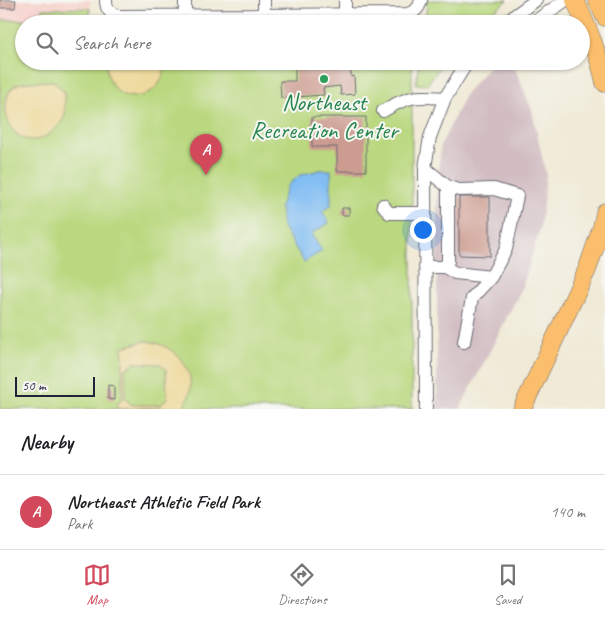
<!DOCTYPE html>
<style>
body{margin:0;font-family:Caveat,sans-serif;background:#f6f6f6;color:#202124}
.scale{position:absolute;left:15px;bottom:12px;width:80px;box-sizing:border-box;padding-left:5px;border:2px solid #22223b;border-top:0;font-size:14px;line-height:18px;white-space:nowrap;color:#22223b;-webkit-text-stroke:4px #f6f6f2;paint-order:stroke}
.you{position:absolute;left:422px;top:229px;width:18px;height:18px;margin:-12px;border:4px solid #fff;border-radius:50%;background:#1a73e8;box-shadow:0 0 0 8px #1a73e833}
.badge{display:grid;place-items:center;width:32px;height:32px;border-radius:50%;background:#d1495b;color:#fff;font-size:16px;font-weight:700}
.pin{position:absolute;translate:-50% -41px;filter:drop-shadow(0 1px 2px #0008)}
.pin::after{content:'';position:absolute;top:26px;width:18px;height:15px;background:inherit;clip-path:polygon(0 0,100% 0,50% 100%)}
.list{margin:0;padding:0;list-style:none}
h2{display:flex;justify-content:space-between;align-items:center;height:65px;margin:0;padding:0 20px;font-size:21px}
h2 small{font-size:16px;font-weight:400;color:#757577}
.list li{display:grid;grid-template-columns:32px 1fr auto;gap:15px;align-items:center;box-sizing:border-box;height:75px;padding:0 20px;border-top:1px solid #e0e0e0}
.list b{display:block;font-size:19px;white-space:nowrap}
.list p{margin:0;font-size:16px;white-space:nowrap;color:#757577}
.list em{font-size:16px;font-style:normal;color:#757577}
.icon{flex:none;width:28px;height:28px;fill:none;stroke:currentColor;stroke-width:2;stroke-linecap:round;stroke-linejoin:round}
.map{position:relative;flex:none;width:605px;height:409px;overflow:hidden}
.search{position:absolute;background:#fff;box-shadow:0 1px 4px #0004;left:15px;right:15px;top:15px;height:55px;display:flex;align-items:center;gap:12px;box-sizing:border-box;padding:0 18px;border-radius:28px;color:#757577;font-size:19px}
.sheet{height:140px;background:#fff}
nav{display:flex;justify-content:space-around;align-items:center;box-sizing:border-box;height:70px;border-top:1px solid #e0e0e0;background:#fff;font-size:14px;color:#757577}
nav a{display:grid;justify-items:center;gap:2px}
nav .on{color:#d1495b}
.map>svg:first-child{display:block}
</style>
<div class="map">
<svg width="605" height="409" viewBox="0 0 605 409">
<rect width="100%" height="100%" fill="#f6f6f2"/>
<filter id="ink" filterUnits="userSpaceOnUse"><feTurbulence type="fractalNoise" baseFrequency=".02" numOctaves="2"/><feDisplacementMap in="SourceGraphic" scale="10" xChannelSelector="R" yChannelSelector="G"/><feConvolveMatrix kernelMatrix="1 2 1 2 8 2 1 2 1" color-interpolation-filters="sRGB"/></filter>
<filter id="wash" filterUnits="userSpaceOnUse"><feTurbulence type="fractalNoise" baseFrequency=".0096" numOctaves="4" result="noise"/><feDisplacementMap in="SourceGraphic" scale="20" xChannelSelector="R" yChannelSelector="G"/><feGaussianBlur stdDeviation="1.12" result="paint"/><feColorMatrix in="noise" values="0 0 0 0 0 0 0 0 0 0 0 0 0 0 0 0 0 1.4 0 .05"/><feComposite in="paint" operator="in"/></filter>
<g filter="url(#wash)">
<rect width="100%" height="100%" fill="#f0ead6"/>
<path fill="#f7d0ca" d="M0 0H90V8L42 9V20H0Z"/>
<path fill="#d2bec2" d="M494 61H512L532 110 546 175 540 229 522 288 460 409H437V185L441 145 466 93Z"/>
<path fill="#bad87f" stroke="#6e7d5d" d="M427 0H508L477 24H425Z
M90 8 89 24H24V61H412V409H0V20H41L42 9Z
M419 61H444L427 85 416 84Z"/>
<path fill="#eeda9e" stroke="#887e6c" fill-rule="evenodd" d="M106 61H163C173 96 108 120 106 61Z
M53 81 64 91C64 99 66 111 64 118 62 122 57 127 54 130 30 153 3 133 6 103 7 95 10 87 18 84 28 81 42 82 53 81Z
M145 341C178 343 204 378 183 407L117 409 118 402 122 399 123 347ZM134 363 160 364 166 369 167 398 161 405H132L125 399V369Z"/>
<path fill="#81bdf3" stroke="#527097" d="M320 170H331V206L322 211 329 223 311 234 322 251 304 262 283 227 280 207 287 186 300 175Z"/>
<g id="blocks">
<path fill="#cd9c91" d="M0 0H16L15 8H0Z
M295 61H351V77L354 76 355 94 341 95 340 86 323 88 324 95 281 98 280 81H295Z
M312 117H366V171H337V147H312Z
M459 197H490V256L459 255Z
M342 208H349V215H342Z
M108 385 114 386V400L108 399Z"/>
</g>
</g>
<g filter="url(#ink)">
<use href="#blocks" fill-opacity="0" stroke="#6a6871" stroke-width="1"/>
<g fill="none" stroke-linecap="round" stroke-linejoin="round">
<defs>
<path id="minor" d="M106 0C106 9 109 12 117 16L407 14C415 12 419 9 421 0
M185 0V15
M345 0V14
M264 14V0
M503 24 536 0
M531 24 566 0
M383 111C410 95 415 96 445 98
M425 168 448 187 459 190 494 189 517 196 506 249 491 277 472 298 464 342
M383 205 389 213H425
M425 267H445L448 261V187
M445 267 455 273 491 277
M426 409 425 168 430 137 445 98 468 61"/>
<path id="highway" d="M575 0C587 27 599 54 605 83
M597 0 605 17
M522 409 587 270 602 227 605 212"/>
</defs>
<use href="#minor" stroke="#6a6871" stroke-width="14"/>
<use href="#highway" stroke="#6a6871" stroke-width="19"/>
<use href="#minor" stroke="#fff" stroke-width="12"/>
<use href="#highway" stroke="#fabe6d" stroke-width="18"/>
</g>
</g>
<circle fill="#2e9e5b" stroke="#f6f6f2" stroke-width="2" cx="324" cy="79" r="5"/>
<g text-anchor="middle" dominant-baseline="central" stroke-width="4" stroke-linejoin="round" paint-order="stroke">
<g font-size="24" fill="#27864d" stroke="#f6f6f2">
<text x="324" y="102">Northeast<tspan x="324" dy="28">Recreation Center</tspan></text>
</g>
</g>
</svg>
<div class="scale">50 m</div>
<div class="you"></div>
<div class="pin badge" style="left:206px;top:175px">A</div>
<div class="search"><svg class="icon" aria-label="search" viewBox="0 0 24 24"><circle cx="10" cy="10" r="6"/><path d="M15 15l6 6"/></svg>Search here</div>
</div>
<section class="sheet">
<h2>Nearby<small></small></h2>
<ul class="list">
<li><span class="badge">A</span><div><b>Northeast Athletic Field Park</b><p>Park</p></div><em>140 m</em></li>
</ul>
</section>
<nav>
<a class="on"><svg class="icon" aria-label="map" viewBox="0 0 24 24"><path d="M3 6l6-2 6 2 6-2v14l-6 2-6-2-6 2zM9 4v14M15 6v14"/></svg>Map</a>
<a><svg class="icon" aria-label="directions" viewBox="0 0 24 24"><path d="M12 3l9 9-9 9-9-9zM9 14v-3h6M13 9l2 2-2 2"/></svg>Directions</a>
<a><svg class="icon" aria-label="saved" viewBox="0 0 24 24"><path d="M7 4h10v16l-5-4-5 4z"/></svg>Saved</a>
</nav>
